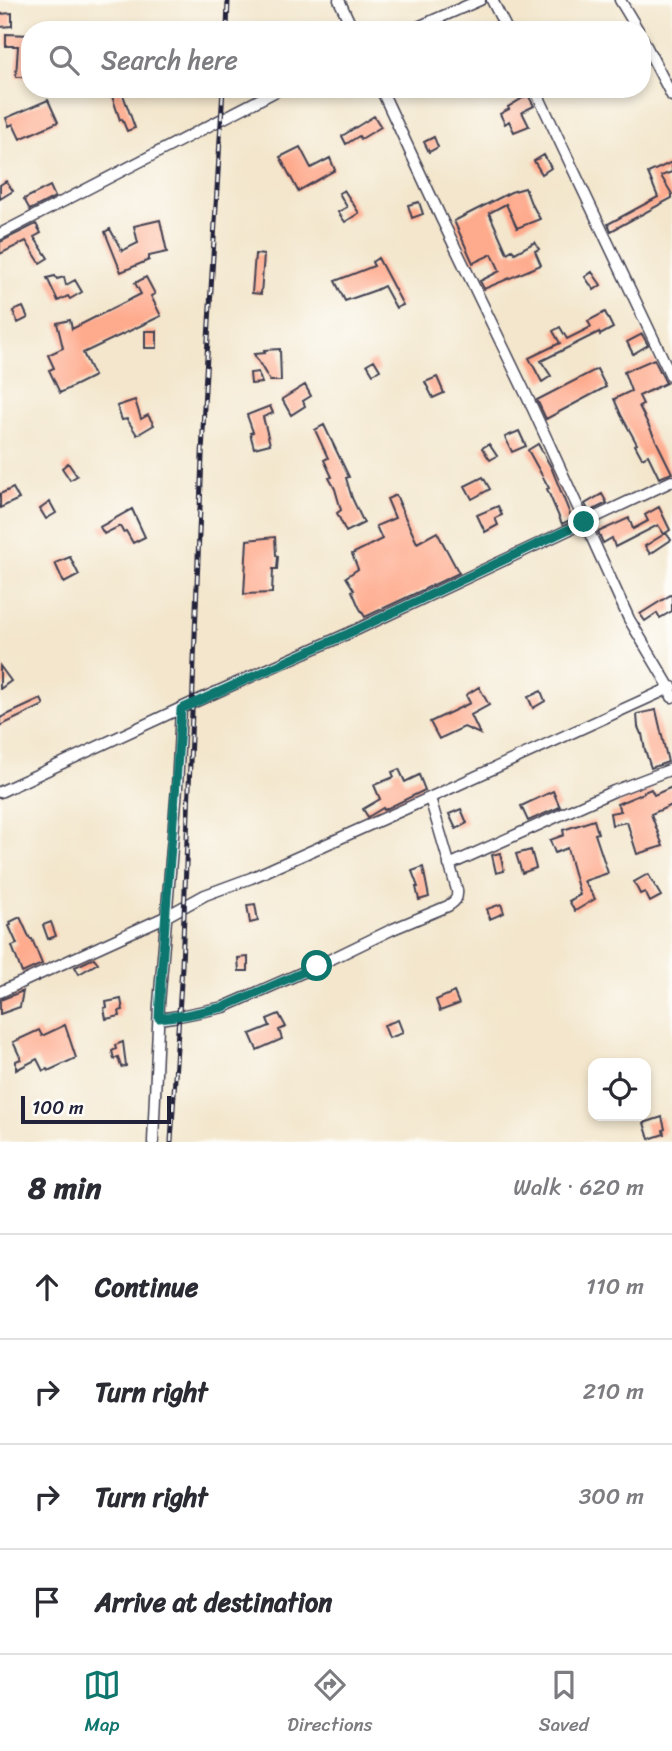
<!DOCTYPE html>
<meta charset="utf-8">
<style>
body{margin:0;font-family:Sriracha,sans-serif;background:#f2f2f3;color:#2b2b33}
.controls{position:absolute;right:21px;bottom:21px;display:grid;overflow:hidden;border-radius:14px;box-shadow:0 4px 10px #0003}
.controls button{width:63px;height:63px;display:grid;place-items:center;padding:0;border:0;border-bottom:2px solid #e1e1e2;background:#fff;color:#2b2b33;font:35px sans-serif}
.scale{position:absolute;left:21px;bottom:18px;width:150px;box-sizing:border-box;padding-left:7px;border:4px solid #22223b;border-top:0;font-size:19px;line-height:24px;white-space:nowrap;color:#22223b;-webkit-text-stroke:5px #fdfcf7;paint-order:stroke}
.stop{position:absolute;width:21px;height:21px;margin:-16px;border:5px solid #0f766e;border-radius:50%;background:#fff}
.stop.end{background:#0f766e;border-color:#fff;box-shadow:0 2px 7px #0008}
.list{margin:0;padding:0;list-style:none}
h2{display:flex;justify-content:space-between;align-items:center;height:91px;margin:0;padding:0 28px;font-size:30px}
h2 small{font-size:23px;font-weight:400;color:#7c7c81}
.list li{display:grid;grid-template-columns:46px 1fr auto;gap:21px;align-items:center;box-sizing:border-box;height:105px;padding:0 28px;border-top:2px solid #e1e1e2}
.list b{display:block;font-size:26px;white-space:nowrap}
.list em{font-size:23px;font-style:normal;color:#7c7c81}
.icon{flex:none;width:38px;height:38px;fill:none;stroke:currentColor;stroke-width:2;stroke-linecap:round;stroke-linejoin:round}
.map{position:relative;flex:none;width:672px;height:1142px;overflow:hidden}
.search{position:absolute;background:#fff;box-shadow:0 4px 10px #0003;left:21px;right:21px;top:21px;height:77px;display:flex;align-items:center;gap:18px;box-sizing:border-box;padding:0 24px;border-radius:28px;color:#7c7c81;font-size:26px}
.sheet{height:511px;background:#fff}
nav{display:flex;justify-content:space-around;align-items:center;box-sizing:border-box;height:98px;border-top:2px solid #e1e1e2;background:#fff;font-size:19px;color:#7c7c81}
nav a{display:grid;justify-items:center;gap:4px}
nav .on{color:#0f766e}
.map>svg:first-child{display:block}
</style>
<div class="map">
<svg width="672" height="1142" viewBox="0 0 672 1142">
<rect width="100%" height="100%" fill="#fdfcf7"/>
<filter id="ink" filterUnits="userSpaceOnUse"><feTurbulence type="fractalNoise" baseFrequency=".0143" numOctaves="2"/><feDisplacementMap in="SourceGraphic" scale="14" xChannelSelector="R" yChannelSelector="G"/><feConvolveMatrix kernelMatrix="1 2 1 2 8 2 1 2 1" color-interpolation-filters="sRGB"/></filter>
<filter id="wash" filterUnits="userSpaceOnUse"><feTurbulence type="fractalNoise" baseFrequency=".00686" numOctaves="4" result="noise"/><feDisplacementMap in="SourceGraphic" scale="28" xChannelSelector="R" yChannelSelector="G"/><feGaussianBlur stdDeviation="1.57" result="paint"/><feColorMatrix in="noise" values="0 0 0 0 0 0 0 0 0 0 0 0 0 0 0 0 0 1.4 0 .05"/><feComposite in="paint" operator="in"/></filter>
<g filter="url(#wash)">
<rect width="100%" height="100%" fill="#f3e6cc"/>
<g id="blocks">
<path fill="#feaa8d" d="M12 13V26L0 27V14Z
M6 34 30 35 28 77H16L18 46H6Z
M121 89 135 128 127 131 122 119 120 120 111 93Z
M528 95 534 106 522 112 529 126 514 132 509 121 505 124 500 114 509 109 508 107Z
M48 100 58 122 20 139 13 124 9 126 6 118Z
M374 116 381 127 361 139 359 136 346 144 342 136Z
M434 137 438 147 429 152 424 142Z
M300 147 311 168 330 158 335 170 298 191 280 157Z
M544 155 551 168 542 174 534 161Z
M672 162V172L661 176 672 194V198L611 231 608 224 658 197 648 173Z
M6 181 13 191 0 199V185Z
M50 186 55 197 30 210 24 199Z
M525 188 532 206H533L540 219 517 228 506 204 489 213 507 253 512 250 515 253 535 242 539 249 535 251 541 265 484 289 480 281 500 271 492 254 473 263 454 221 511 192Z
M344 190 359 213 345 222 338 212 347 207 339 193Z
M419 202 423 214 412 218 408 205Z
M160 220 167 252 149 256V260L121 272 105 232 110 229 122 251 138 243 134 226Z
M36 224 41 233 34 237 48 258 40 263 26 241 0 254V242Z
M255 254 264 255 261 294 252 293Z
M378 258 403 305 396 308 384 286 376 290 345 301 335 281 374 266 372 262Z
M592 272 601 285 594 290 585 277Z
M55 276 57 279 64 277 66 285 75 280 82 292 70 299 68 296 58 301 47 278Z
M146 277 155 294 151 296 161 316 83 353 94 376 60 393 49 370 54 368 48 355 63 348 57 323 70 320 72 329 141 294 135 283Z
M23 307 28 318 18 323 13 311Z
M605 312 613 328 600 335 599 332 541 361 551 376 542 382 529 358 560 343 553 331 560 327 567 339 591 327 588 321Z
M145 331H157V348H145Z
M642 334 648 345 633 354 627 342Z
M280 349 281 381H270L254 354 265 353 264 350Z
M654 359 666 383 639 396 643 404 639 406 672 473 659 478 648 455 642 458 635 445 637 444 621 415 614 399 631 391 624 372Z
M374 360 380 370 373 374 367 364Z
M597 369 606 387 546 419 537 400Z
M258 372 262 383 251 384 250 373Z
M437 377 444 393 433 398 425 382Z
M305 385 311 396 303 401 305 406 291 415 282 399Z
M135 400 141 419 148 415 154 425 137 435 127 419 122 420 117 406Z
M270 406 273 413 263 417 270 444 254 448 250 433 253 432 247 415Z
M324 425 349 477 346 478 352 498 364 523 346 532 337 513 341 510 335 489 329 478 332 477 324 460 328 458 315 430Z
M519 431 526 446 512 452 505 437Z
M489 444 497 456 490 460 482 448Z
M538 444 551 467 572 519 562 524 547 489 549 488 528 450Z
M68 463 77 476 70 480 62 468Z
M483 477 490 489 472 499 465 486Z
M13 488 19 499 0 508V494Z
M602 494 607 503 589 512 585 504Z
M396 495 400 504H399L417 543 437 532 459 573 365 617 359 607 352 591 354 590 346 577 358 569 352 554 382 539 376 526 395 518 387 499Z
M50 502 56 513 46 519 40 509Z
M498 506 502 515 495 518 498 525 485 532 477 515Z
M659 507 670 530 664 534 658 525 615 547 612 538 603 543 598 532 629 518 633 529 648 521 645 515Z
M132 509 145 537 133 543 126 531 123 532 120 526 104 534 100 527Z
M666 533 671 540 650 554 645 546Z
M275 537 276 555 278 556 277 569H273L272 593 244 594 247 540Z
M70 557 79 575 64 583 55 563Z
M672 594V611L660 618 657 613 645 621 640 614Z
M0 666 11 681 0 689Z
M479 687 489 705 471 715 480 734 464 727 439 739 430 722 470 703 466 695Z
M541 691 545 701 533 708 528 697Z
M41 699 44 705 0 726V718Z
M656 710 668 762 651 768 645 750 642 734H641L638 727 637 714Z
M399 769 405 782 419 775 425 790 384 810 383 808 368 817 363 809 380 799 374 785 394 777 392 772Z
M672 787V805L651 814 663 846 637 854 627 822 612 825 610 813 621 811 617 804 644 793V792L651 789 654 795Z
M553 791 560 807 528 821 521 806Z
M461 809 467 823 456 829 449 814Z
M594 820 598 833 595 834 608 873 584 881 595 899 575 911 569 901 580 895 567 848 555 853 550 840 564 835 563 830Z
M531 850 536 868 522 873 516 854Z
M500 853 504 871 496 873 492 855Z
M423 867 429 897 419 900 416 887H418L412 871Z
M648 874 661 896 650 902 645 892 640 894 634 882Z
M255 904 258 921 250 923 247 905Z
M501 904 504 913 490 919 487 909Z
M20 917 30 939H32L42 964 22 973 12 946 17 944 9 926 11 925 10 922Z
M51 922 56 936 48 939 43 925Z
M248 957V971H239L238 958Z
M94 958 98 963 79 974 75 967Z
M23 991 20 1007 0 1014V1000Z
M454 992 459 1004 440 1011 436 1000Z
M121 999 123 1010 119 1011 120 1016 106 1019 104 1008 107 1007 106 1002Z
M279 1014 286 1027 279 1030 282 1039 257 1050 250 1034 270 1026 267 1019Z
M398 1020 403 1033 389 1038 384 1025Z
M65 1025 76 1058 48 1071 47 1069 43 1071 37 1059 16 1070V1061L21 1059 13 1042 39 1030 42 1036Z
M123 1042 126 1066 121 1067 118 1057 114 1059 112 1051 116 1049 115 1045Z
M662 1117 665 1129 663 1130 664 1134 649 1139 644 1123Z"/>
</g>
</g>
<g filter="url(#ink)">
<use href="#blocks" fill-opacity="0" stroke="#413f51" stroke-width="2"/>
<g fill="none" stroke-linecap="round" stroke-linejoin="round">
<defs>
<path id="street" d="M339 0 353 30
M492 0 507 30
M620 0 638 30
M411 30 480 0
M642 38 672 96
M381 89 441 218 533 409 629 619 670 688 672 697
M535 89 672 378
M0 234 280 89
M0 792 192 703 356 630 672 481
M449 865 614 791 672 769
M0 992 165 917 205 895 251 878 405 809 672 687
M159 1019 179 1016 224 1007 317 966 393 929 448 906C455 901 458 899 457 890L430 798
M153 1142 159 1004 177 788 181 709"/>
</defs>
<use href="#street" stroke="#413f51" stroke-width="13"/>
<use href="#street" stroke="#fff" stroke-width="10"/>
<defs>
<path id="rail" d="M227 30 228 0
M171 1142 182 966 204 406 223 89"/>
</defs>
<use href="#rail" stroke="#22223b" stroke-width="5"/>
<use href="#rail" stroke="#fdfcf7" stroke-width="2.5" stroke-dasharray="8" stroke-linecap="butt"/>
</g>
</g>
<g fill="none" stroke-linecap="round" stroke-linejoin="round" filter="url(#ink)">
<path stroke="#0f766e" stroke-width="9" d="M317 966 224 1007 186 1015 159 1018C164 915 175 812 181 709L356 630 584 522"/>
</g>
</svg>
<div class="controls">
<button><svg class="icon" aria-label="locate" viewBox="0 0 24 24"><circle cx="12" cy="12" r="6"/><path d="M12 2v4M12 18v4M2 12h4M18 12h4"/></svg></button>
</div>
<div class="scale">100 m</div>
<div class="stop" style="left:317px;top:966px"></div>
<div class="stop end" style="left:584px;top:522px"></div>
<div class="search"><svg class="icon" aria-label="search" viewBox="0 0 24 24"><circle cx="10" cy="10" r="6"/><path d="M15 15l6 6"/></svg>Search here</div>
</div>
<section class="sheet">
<h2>8 min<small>Walk · 620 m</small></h2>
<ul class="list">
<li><svg class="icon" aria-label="ahead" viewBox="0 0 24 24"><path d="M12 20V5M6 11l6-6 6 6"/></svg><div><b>Continue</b></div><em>110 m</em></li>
<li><svg class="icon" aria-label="right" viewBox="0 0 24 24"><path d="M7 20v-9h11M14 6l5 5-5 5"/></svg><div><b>Turn right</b></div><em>210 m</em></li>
<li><svg class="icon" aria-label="right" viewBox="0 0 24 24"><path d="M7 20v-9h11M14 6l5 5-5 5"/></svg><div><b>Turn right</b></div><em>300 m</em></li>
<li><svg class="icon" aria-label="arrive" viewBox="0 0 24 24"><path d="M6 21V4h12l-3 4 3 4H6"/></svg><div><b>Arrive at destination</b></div></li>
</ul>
</section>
<nav>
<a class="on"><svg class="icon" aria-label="map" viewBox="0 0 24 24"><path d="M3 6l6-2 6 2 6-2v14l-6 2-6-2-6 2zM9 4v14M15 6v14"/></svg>Map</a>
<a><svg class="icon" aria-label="directions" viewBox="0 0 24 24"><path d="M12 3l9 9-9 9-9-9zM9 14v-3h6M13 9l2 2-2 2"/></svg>Directions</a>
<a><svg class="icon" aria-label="saved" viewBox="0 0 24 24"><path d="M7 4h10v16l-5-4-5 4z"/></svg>Saved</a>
</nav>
